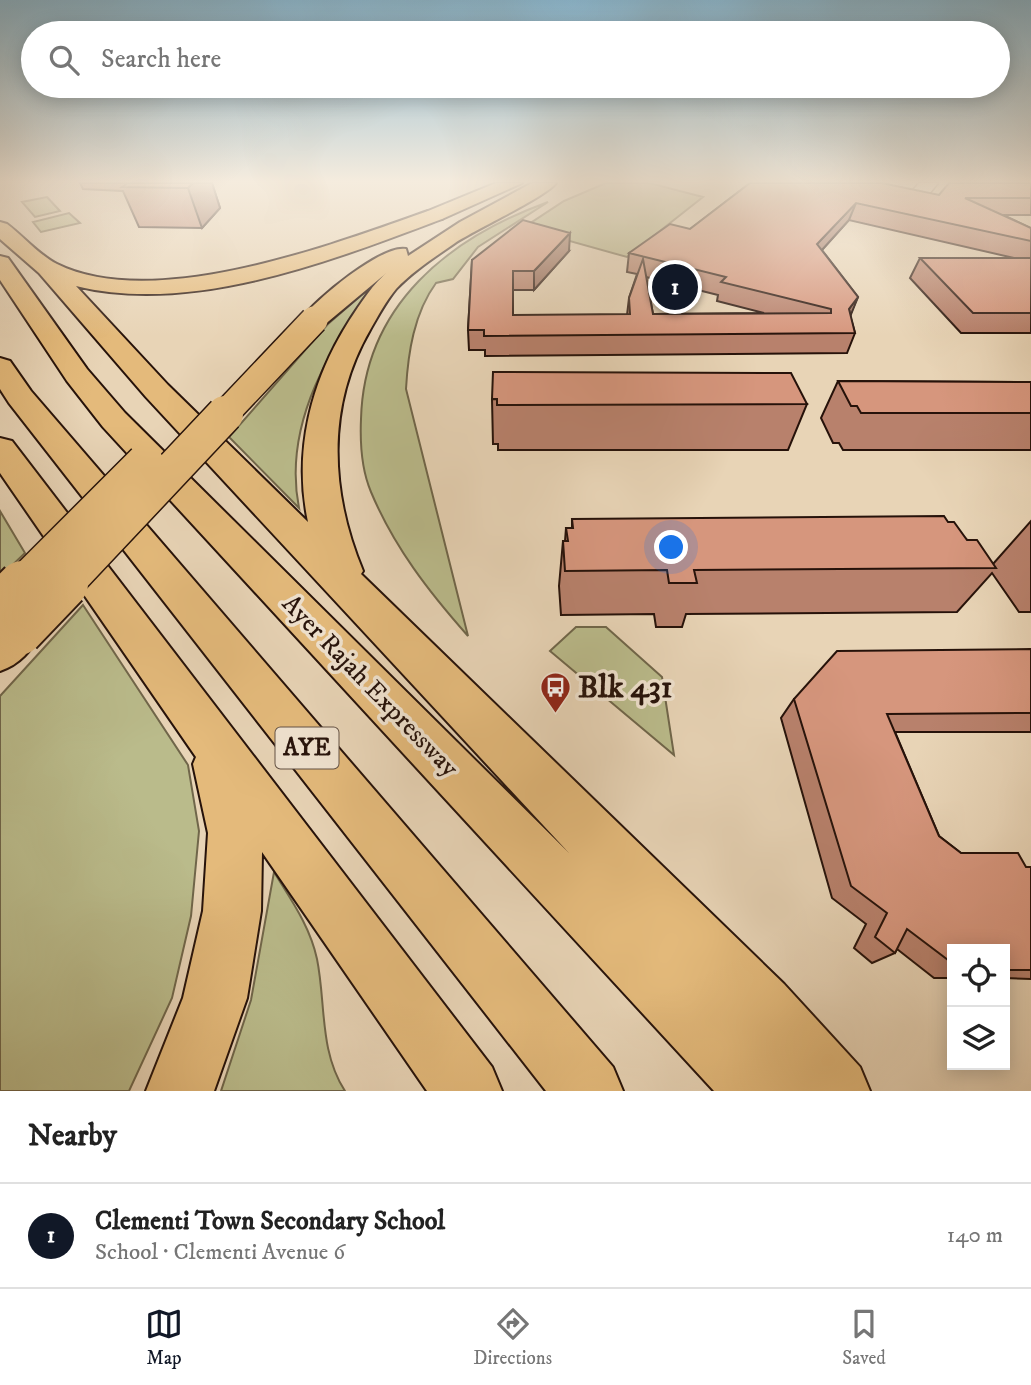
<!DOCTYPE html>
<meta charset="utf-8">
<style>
body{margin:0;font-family:"IM FELL DW Pica",serif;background:#f6f6f6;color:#222}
.controls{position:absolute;right:21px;bottom:21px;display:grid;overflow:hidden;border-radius:0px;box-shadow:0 4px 18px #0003}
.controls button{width:63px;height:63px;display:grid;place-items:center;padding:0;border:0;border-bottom:2px solid #e0e0e0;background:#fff;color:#222;font:35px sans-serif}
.you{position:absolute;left:672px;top:548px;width:24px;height:24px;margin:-18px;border:5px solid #fff;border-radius:50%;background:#1a73e8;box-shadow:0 0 0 10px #1a73e833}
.badge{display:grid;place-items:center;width:46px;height:46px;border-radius:50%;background:#111827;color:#fff;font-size:23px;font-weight:700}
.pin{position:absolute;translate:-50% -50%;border:4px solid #fff;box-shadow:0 2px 7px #0006}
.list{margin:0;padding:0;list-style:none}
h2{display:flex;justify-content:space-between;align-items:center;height:91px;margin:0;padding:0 28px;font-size:30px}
h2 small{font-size:23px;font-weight:400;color:#767676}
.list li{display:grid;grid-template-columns:46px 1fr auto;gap:21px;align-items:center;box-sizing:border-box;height:105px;padding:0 28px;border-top:2px solid #e0e0e0}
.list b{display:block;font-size:26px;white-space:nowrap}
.list p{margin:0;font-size:23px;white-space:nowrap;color:#767676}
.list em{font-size:23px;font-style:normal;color:#767676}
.icon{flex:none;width:38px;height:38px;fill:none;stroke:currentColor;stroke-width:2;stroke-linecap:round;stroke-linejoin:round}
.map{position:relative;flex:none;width:1031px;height:1091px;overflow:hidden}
.search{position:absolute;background:#fff;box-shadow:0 4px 18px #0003;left:21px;right:21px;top:21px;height:77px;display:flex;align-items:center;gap:18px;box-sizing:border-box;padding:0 24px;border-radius:38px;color:#767676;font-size:26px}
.sheet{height:196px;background:#fff}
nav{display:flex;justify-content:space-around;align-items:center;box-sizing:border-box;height:98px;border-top:2px solid #e0e0e0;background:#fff;font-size:19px;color:#767676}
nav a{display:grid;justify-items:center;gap:4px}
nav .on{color:#111827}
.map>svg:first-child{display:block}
</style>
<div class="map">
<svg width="1031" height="1091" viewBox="0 0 1031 1091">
<rect width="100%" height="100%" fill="#e8d4b6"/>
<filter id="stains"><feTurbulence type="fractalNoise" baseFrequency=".00286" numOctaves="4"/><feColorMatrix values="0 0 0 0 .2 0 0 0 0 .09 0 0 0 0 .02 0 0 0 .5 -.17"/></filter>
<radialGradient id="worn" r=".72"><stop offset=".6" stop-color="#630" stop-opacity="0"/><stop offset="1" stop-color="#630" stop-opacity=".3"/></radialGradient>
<path fill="#babb8b" stroke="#70664a" stroke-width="2" d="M606 183H649L703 197 627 257 523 228 564 201Z
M47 197 60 211 35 217 22 202Z
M548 202 478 247 453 279 436 283C414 313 408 353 406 389L468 636C429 592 394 547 371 492 362 471 360 442 361 419 364 305 449 238 548 202Z
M69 213 80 223 41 232 33 222Z
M380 279C332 345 282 422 299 508L229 437 328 324Z
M0 511 25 553 0 577Z
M83 605 188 765 199 831 191 916 172 998 129 1091H0V696Z
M576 627H606L662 677 674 755 550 651Z
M274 872C291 900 310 926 317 959 326 1003 319 1051 345 1091H221L251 1000Z"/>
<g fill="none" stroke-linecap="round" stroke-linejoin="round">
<defs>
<path id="minor" d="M919 183H938L920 205H906L904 201Z"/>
<path id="major" d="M496 183H522L442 219H428L425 215 428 211Z"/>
<path id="highway" d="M532 183H556C544 198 476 229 455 243 435 257 413 271 396 289 386 301 378 316 370 330 326 406 330 492 363 571L361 574 784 984 860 1067 870 1091H714L103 427 67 381 0 280V256L8 258 87 369 125 413 569 853 146 397 39 273 0 239V222L7 224C23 236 39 255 57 264 154 312 332 245 428 211H442L445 215 442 219C333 260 193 315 76 286L168 385 308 522C293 451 311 381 349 321 361 303 373 283 390 270L323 326H305L301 320C314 300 383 244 406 249L408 256 460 222Z
M0 358 10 361 31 391 613 1067 623 1091H546L9 403 0 389Z
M0 438 12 441 492 1067 502 1091H427L262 852 261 911 247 998 214 1091H146L183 998 203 911 208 833 193 764 196 757 0 473Z
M19 614 34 619 41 632C31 651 20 664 0 671V623Z"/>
</defs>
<use href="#minor" stroke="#564235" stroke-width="3"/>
<use href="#major" stroke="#26120a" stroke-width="4"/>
<use href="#highway" stroke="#26120a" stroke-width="4"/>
<use href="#minor" fill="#f0e3d0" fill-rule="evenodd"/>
<use href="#major" fill="#e4ba7b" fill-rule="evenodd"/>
<use href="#highway" fill="#e4ba7b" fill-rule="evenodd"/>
<defs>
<path id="highway-bridge-far2" d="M223 416 314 320"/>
<path id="highway-bridge-far1" d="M21 586 145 462
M63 586 225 414"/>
<path id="highway-bridge" d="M0 606 22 584
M19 632 65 584"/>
</defs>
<use href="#highway-bridge-far2" stroke="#26120a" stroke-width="30" stroke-linecap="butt"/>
<use href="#highway-bridge-far1" stroke="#26120a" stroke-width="39" stroke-linecap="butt"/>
<use href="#highway-bridge" stroke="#26120a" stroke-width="50" stroke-linecap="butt"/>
<use href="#highway-bridge-far2" stroke="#e4ba7b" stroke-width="27"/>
<use href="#highway-bridge-far1" stroke="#e4ba7b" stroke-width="36"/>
<use href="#highway-bridge" stroke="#e4ba7b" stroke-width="46"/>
</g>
<path fill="#b8816c" stroke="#26120a" stroke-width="2" fill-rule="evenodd" d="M80 183H212L220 208 202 228 139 227 123 191 83 189Z
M750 183 939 195 1031 183V215H1003L1031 228V333H961L910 278 920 258H1014L849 220 822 250 858 297 850 315 855 333 847 353 485 356V350H469L468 330 472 260 569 251 534 290H513V315H627L629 298 637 274 627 272 629 253 690 229ZM646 277 718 295 717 301 764 313 653 314Z
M838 381 1031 382V450H843L839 443H833L821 418Z
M492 399 807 404 788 450H498V444H493Z
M572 519 948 522 993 564 1031 521V612H1019L992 573 957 612 686 614 682 627H656L654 614 561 615 559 586 563 541H565L566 528H572Z
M1031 649V732H895L939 836 961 853 1026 867H1031V979L1005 978V949H952V978H934L897 949 895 953 872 963 854 948 866 924 832 898 781 718 794 699Z"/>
<path fill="#966958" stroke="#26120a" stroke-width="2" d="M193 183H212L220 208 202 228 188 188Z
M856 203 849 220 811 262 817 244Z
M570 233 569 251 534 290V271Z
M858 297 850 317 849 309Z"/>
<path fill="#d6967d" stroke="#26120a" stroke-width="2" d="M128 183H193L188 188 122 187Z
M750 183H882L939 195 949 183H1031V198H965L1031 228V241L856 203 817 244 858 297 849 309 855 333 484 336V330H468L472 260 523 220 570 233 534 271H513V315L630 314 629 298 643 259 653 314 831 313V309L721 282 726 277 629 253 670 224 690 229Z
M920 258H1031V313H973Z
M493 372 791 373 807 404 497 405V399H492Z
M838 381 1031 382V413H861L857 406H851Z
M944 516 948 522H954L967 540H977L996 568 694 570 697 583H669L667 570 565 571 563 541H568L566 528H573L572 519Z
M1031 649V713L887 714 939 836 961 853H1018L1026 867H1031V970H1005V949H952V963L907 929 895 953 875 937 887 913 851 886 794 699 837 651Z"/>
<linearGradient id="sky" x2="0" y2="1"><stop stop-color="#88b6cf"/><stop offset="0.54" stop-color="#f5ecde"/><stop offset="1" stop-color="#f5ecde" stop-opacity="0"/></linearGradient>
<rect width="1031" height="336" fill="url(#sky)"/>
<defs>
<symbol id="bus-pin" viewBox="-11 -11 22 30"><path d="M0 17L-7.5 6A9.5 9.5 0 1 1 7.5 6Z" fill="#8f2418" stroke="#f0e3d0"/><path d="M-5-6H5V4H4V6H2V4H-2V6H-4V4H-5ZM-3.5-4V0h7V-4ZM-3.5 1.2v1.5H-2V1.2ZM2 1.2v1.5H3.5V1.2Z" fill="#fff"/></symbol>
</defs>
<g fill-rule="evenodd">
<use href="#bus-pin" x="538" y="670" width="35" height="47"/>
</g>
<g text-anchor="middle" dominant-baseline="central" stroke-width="7" stroke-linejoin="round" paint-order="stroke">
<rect fill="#f0e3d0" stroke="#635145" stroke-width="2" x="275.5" y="727.5" width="63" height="41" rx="5"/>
<g font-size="24" font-weight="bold" fill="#26120a">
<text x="307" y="748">AYE</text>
</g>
<g font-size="26" fill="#26120a" stroke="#f0e3d0">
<text transform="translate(370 686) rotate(46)">Ayer Rajah Expressway</text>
</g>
<g font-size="32" font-weight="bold" fill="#26120a" stroke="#f0e3d0" text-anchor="start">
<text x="578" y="688">Blk 431</text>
</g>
</g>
<rect width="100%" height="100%" filter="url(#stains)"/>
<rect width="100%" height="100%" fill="url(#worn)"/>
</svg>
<div class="controls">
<button><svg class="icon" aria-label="locate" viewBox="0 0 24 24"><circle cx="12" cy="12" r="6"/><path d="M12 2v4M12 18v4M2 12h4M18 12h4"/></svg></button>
<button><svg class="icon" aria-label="layers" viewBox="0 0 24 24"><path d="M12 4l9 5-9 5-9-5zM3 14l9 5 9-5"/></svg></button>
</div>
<div class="you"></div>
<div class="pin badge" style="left:675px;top:287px">1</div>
<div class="search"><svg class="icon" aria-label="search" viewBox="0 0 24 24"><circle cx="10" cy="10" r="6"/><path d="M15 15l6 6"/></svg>Search here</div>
</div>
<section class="sheet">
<h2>Nearby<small></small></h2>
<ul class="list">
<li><span class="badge">1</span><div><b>Clementi Town Secondary School</b><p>School · Clementi Avenue 6</p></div><em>140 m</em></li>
</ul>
</section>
<nav>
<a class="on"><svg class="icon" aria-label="map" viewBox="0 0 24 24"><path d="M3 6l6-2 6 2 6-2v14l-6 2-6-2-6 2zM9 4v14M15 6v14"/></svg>Map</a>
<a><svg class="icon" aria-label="directions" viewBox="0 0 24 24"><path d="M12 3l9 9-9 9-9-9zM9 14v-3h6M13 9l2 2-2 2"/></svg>Directions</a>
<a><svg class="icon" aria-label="saved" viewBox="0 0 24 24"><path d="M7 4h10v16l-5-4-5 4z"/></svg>Saved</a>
</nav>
